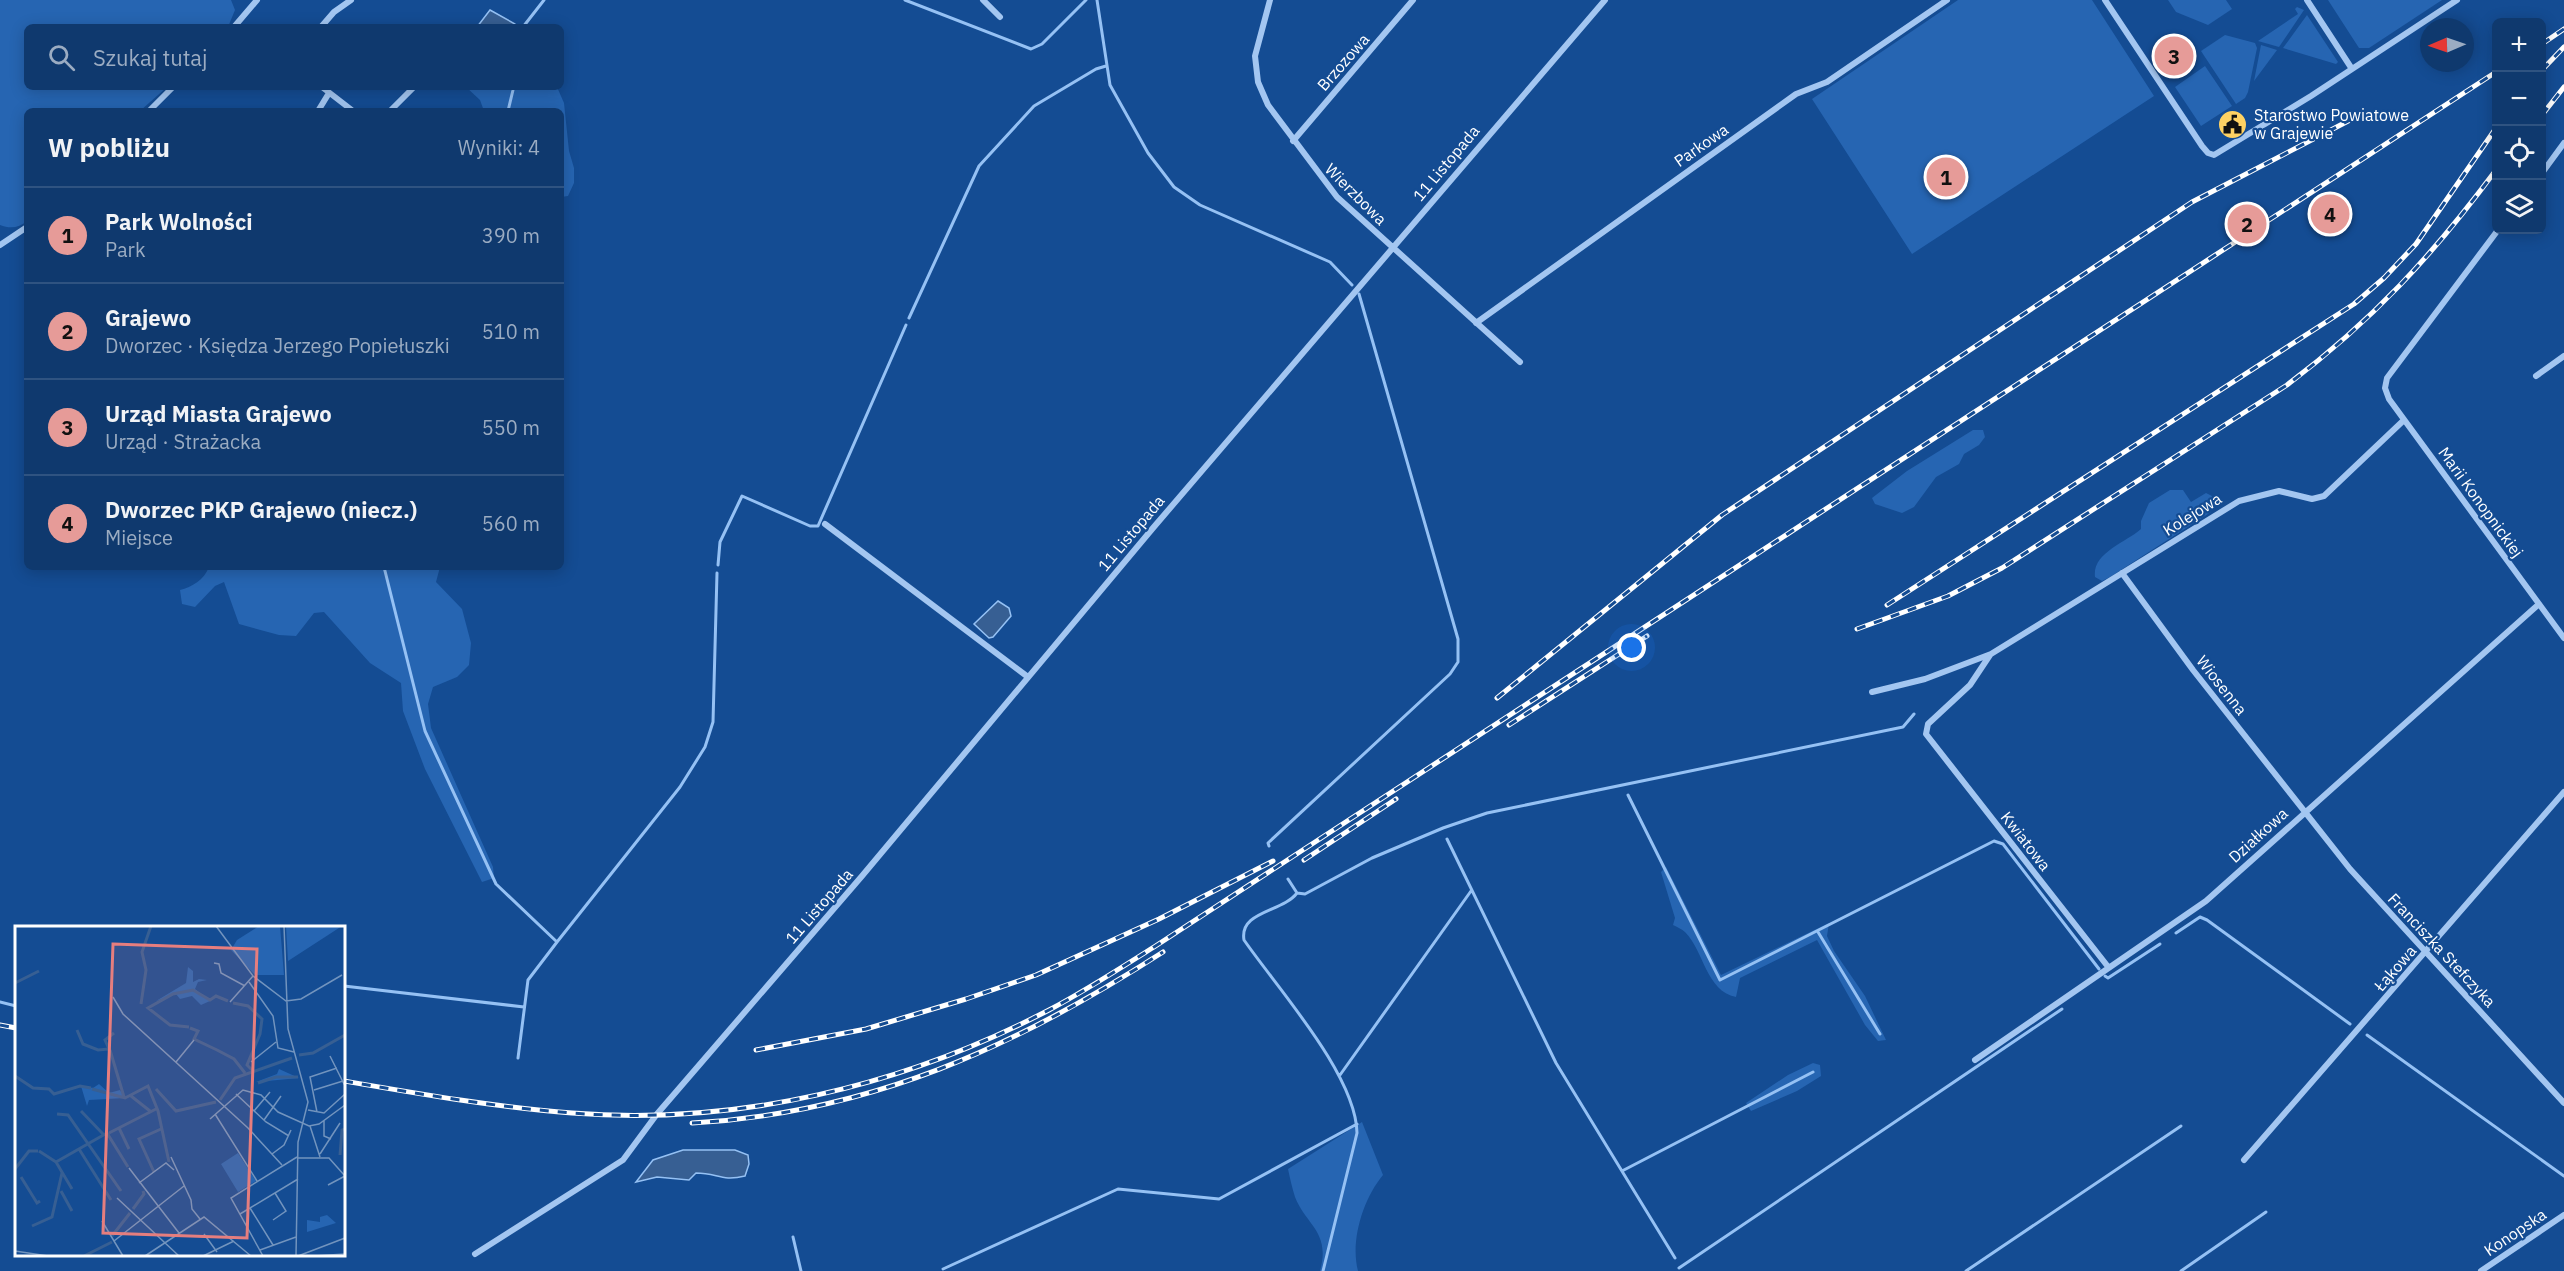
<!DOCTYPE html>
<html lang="pl">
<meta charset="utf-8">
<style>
body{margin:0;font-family:"IBM Plex Sans",sans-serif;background:#184073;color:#f1f3f6}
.controls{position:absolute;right:18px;top:18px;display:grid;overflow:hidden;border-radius:9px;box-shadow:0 3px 15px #0003}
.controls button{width:54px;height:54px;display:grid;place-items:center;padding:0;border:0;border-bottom:2px solid #2f5381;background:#0f396e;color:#f1f3f6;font:30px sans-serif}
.compass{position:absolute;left:2420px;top:18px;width:54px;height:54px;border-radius:50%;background:#0f396e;box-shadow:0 3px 15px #0003;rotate:268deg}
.you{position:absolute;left:1632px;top:648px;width:21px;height:21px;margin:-15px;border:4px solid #fff;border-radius:50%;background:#1a73e8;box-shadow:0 0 0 9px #1a73e833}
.badge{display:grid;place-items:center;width:39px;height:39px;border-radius:50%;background:#e69b98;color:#111;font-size:20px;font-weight:700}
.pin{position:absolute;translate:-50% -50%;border:3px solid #fff;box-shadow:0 2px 6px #0006}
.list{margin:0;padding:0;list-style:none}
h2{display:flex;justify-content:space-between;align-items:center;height:78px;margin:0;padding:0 24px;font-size:26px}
h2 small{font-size:20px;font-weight:400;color:#9bacc2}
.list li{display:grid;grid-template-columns:39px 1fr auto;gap:18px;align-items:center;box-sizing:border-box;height:96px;padding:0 24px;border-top:2px solid #2f5381}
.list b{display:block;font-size:22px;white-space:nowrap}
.list p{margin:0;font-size:20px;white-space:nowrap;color:#9bacc2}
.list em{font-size:20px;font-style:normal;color:#9bacc2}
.icon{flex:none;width:33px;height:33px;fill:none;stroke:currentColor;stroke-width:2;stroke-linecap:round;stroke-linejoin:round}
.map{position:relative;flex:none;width:2564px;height:1271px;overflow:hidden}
.search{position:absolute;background:#0f396e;box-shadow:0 3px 15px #0003;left:24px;top:24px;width:540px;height:66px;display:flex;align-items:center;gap:15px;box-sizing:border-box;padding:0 21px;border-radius:9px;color:#9bacc2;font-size:22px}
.panel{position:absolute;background:#0f396e;box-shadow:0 3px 15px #0003;left:24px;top:108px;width:540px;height:462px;border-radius:9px}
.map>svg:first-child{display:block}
</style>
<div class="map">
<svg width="2564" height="1271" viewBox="0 0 2564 1271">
<rect width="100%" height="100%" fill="#144c93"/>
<path fill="#2665b2" d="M0 0H231L235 10 228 27H27V87H167L140 111H27V221C19 228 10 229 0 225Z
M1958 0H2092L2154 96 1912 254 1812 99Z
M2168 0H2226L2232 9 2208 25 2176 12Z
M2328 0H2442L2369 48H2359Z
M2297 7 2304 10 2279 47 2258 41 2298 14 2295 9Z
M2307 15 2338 62 2336 64 2283 48Z
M2225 35 2255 43 2257 48 2248 92 2245 98 2236 104 2201 51Z
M2261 45 2277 50 2254 81Z
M2205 66 2232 106 2201 126 2175 87Z
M466 87H557L564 103 569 151 574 168V183L568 196 561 197V111H484L480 100Z
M1973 430H1983L1985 437 1979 445 1964 454 1959 464 1936 477 1914 507 1902 513 1875 504 1872 498 1907 471Z
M2170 490H2183L2191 502 2206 493 2212 496 2211 512 2110 577 2102 581 2095 577C2092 553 2125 543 2141 529V521L2149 503Z
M209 567H440L436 582 462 609 471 643 469 665 457 677 433 687 428 704 431 728 493 867 494 878 482 882 425 769 403 711 401 683 370 663 324 612 314 613 296 636 279 635 239 624 224 582 215 586 195 607 182 604 180 590C192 587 204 580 209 567Z
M1666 867 1721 975 1829 923 1827 936 1834 951 1865 996 1886 1040 1878 1041 1865 1025 1817 940 1740 978 1736 997C1706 991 1704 951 1685 932 1682 929 1677 927 1673 925L1675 918 1661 872Z
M1813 1063 1820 1065 1821 1076 1797 1091 1751 1111 1746 1103 1788 1075Z
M1362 1122 1383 1175C1363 1199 1350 1241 1358 1271H1320C1331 1232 1306 1225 1295 1197 1292 1188 1290 1178 1288 1169Z"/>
<path fill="#375f93" stroke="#95c1f4" stroke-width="1.5" d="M490 10 515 24 516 27H477Z
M998 601 1009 608 1011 616 993 637 989 638 974 624Z
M683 1150H735L748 1155 749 1164 745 1176C721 1182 718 1173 696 1173L689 1180 657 1177 636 1182 653 1160Z"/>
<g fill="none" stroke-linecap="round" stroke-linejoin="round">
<path stroke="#95c1f4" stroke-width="3" d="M905 0 1031 49 1042 44 1086 0
M1097 0 1110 85 1148 153 1174 187 1200 205 1330 262 1352 285
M523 27 544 0
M508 111 513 90 511 87
M909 318 979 166 1034 106 1096 69 1106 66
M718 565 720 542 742 496 810 526H818L906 325
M384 567 425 731 496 884 557 942 680 787 705 747 713 722 717 573
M1628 795 1720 980 1994 841 2003 844 2099 969
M1447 839 1556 1063 1675 1258
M1269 846 1268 843 1450 674 1458 662V639L1359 294
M1288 879 1297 893
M1818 932 1880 1034
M2176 933 2200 917 2207 920 2350 1024
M2105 976 2108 978 2160 944
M344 986 524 1007
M0 1002 16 1006
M2367 1035 2564 1176
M518 1058 528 980 557 942
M1340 1075 1471 891
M1622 1171 1813 1072
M793 1237 801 1271
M1679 1268 2062 1009
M943 1269 1118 1189 1219 1199 1357 1124
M1323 1271 1357 1133C1356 1075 1278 989 1244 940 1239 911 1283 912 1297 893L1305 894 1372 858 1443 828 1487 813 1903 727 1914 714
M1966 1271 2181 1126
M2181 1271 2266 1212"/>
<path stroke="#a3c6f1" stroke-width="6" d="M983 0 1000 17
M1270 0 1255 56 1258 82 1268 105 1337 197 1520 362
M2105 0 2202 146 2208 153 2214 155 2311 96 2457 0
M2307 0 2352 69
M234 27 257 0
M321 27 334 12 351 0
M322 87 353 111
M149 111 173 87
M318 111 329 93
M390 111 414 87
M1293 141 1413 0
M2542 173 2564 143
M2498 230 2387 378 2385 388 2389 399 2564 638
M0 245 27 227
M1476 323 1796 94 1827 82 1947 0
M2536 376 2564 356
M825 524 1028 677
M2122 573 2193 670 2350 869 2564 1103
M1990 655 1970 685 1928 724 1926 734 2109 968
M1872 692 1925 679 1991 654 2239 501 2279 491 2312 499 2324 496 2404 420
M1975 1060 2206 901 2539 604
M2244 1160 2564 792
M475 1254 623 1160 657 1114 862 876 1153 528 1605 0
M2481 1271 2564 1215"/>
<defs>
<path id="rail" d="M2542 44 2564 29
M2542 70 2564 47
M2542 115 2564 87
M1887 605 2354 304 2384 278 2416 244 2496 128
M1857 629 1948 596 2002 568 2287 385C2373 320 2432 256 2496 170
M1497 698 1722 515 2192 202 2354 118
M1509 725 1647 636
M1304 860 1396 799
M0 1025 16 1028
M756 1050 866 1029 966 999 1036 975 1159 919 1273 861
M344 1081C420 1094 495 1107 572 1113 737 1126 903 1086 1049 1010 1085 991 1119 969 1154 947L2496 72
M692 1123C870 1113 1015 1047 1163 952"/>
</defs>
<use href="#rail" stroke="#fff" stroke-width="5"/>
<use href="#rail" stroke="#144c93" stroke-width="3" stroke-dasharray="9" stroke-linecap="butt"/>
</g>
<defs>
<symbol id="civic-disc" viewBox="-11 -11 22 22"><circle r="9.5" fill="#ffd263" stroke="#144c93"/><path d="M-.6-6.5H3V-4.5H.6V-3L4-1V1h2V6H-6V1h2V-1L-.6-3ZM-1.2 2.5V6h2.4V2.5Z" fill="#111"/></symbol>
</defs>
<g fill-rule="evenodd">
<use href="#civic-disc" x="2216" y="108" width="33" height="33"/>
</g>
<g text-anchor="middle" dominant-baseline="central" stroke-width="4.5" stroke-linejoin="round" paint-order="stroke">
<g font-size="16" fill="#fff" stroke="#144c93">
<text transform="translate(1343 62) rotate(-49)">Brzozowa</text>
<text transform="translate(1701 145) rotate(-35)">Parkowa</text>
<text transform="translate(1446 163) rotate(-50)">11 Listopada</text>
<text transform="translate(1356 194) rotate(45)">Wierzbowa</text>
<text transform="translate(2481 502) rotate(54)">Marii Konopnickiej</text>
<text transform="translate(2192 514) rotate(-32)">Kolejowa</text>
<text transform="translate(1131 533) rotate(-50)">11 Listopada</text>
<text transform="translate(2222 685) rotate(52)">Wiosenna</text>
<text transform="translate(2258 835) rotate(-42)">Działkowa</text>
<text transform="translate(2026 841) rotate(52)">Kwiatowa</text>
<text transform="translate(819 906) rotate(-49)">11 Listopada</text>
<text transform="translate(2442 950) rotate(47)">Franciszka Stefczyka</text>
<text transform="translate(2395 968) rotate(-49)">Łąkowa</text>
<text transform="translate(2515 1232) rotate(-34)">Konopska</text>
</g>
<g font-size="16" fill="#fff" stroke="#144c93" text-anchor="start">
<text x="2254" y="115">Starostwo Powiatowe<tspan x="2254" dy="18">w Grajewie</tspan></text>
</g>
</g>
<g transform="translate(15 926)">
<rect width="330" height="330" fill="#144c93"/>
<path d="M244 0H265L269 49H240L216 24 222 14ZM271 0H327L273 35ZM173 41 178 45V56L184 53 192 54 183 56 180 63 195 75 186 79 177 70 165 73 161 68 141 75 171 57ZM264 143 284 152 241 156 262 148ZM84 158 94 167 105 164 110 172 74 174 72 180 66 160 78 162ZM223 227 241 255 223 266 206 238ZM312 289 321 297 292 306V294L305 296V291Z" fill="#2665b2"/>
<path fill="none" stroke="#375f93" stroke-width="3" d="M0 57 24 45M218 77 233 80 247 93 245 108 232 139 239 146M126 78 131 44 127 26 136 0M174 101 155 99 133 82 158 68 178 64 195 74 201 70 213 75M175 102 183 105 179 113 202 124M62 104 68 118 83 124 94 123 90 114 99 107M95 124 109 171M202 124 219 133 230 147M284 129 298 127 330 109M0 150 18 162 34 163 39 168 65 160 76 162M243 157 261 151H283M77 163 110 172 133 160 143 185 154 236M141 163 161 185 201 176M116 170 135 185M205 174 220 152 277 132M66 185 88 208M42 188 53 189 106 265M104 202 114 223M92 207 113 241M94 207 141 183M64 223 96 274M24 225 41 236 57 263M325 229 327 204 330 203M41 236 92 207M0 243 14 225H23M139 246 124 213 146 203M6 251 22 277 25 275M46 265 57 285M118 283 129 268 128 265M17 300 37 291 47 247M97 310 115 287M69 330 97 316"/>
<path fill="none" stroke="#7294be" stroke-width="1.5" d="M201 0 238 50 271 75 286 73 327 49M269 0 273 103 293 176 283 216 281 330M199 37 204 38 206 47 230 60M234 56 258 90 263 122 279 126M98 71 108 88 233 202 267 239M215 76 238 50M315 130 330 160M161 136 179 114M236 136 261 116M299 164 328 155M221 168 251 196 274 210M293 184 309 187 330 168M239 185 255 166M302 186 295 151 322 142M200 188 242 255M195 193 228 164 246 169 263 186 294 200 304 198 330 179M249 194 266 170M309 194V210L316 213M295 200 305 231M257 228 269 219 276 204M305 228 325 197M156 231 176 274 177 283 185 293M283 232H314L330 250M114 242 164 307M124 257 151 237 159 244M313 259 330 250M102 272 164 330M235 282 258 319M225 288 283 253M258 294 271 285 260 267M87 295 108 330M189 308 202 326M99 315 169 260M245 324 281 311M0 325 33 330M130 330 189 291 236 330M188 330 219 315M248 330 216 272 282 231M283 330 330 312M299 330 330 328"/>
<path fill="#e67e7e" fill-opacity="0.15" stroke="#e67e7e" stroke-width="3" d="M98 18 242 23 232 312 88 307Z"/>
<rect width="330" height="330" fill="none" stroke="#fff" stroke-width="3"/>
</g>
</svg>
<div class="controls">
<button>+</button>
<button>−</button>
<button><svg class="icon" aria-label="locate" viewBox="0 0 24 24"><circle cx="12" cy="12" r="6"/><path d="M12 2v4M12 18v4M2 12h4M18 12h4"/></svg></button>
<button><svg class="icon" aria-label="layers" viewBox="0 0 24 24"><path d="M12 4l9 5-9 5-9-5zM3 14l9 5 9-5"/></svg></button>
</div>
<svg class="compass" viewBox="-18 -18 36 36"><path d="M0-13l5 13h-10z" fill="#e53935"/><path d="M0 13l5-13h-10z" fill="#9bacc2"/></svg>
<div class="you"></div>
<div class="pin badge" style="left:1946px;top:177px">1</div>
<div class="pin badge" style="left:2247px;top:224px">2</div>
<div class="pin badge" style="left:2174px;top:56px">3</div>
<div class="pin badge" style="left:2330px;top:214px">4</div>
<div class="search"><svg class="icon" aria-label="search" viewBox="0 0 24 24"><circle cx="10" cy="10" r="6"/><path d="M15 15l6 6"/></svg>Szukaj tutaj</div>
<section class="panel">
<h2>W pobliżu<small>Wyniki: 4</small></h2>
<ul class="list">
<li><span class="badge">1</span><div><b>Park Wolności</b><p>Park</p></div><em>390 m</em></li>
<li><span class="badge">2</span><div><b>Grajewo</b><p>Dworzec · Księdza Jerzego Popiełuszki</p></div><em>510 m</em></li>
<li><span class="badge">3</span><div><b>Urząd Miasta Grajewo</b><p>Urząd · Strażacka</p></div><em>550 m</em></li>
<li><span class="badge">4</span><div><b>Dworzec PKP Grajewo (niecz.)</b><p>Miejsce</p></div><em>560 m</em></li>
</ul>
</section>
</div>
